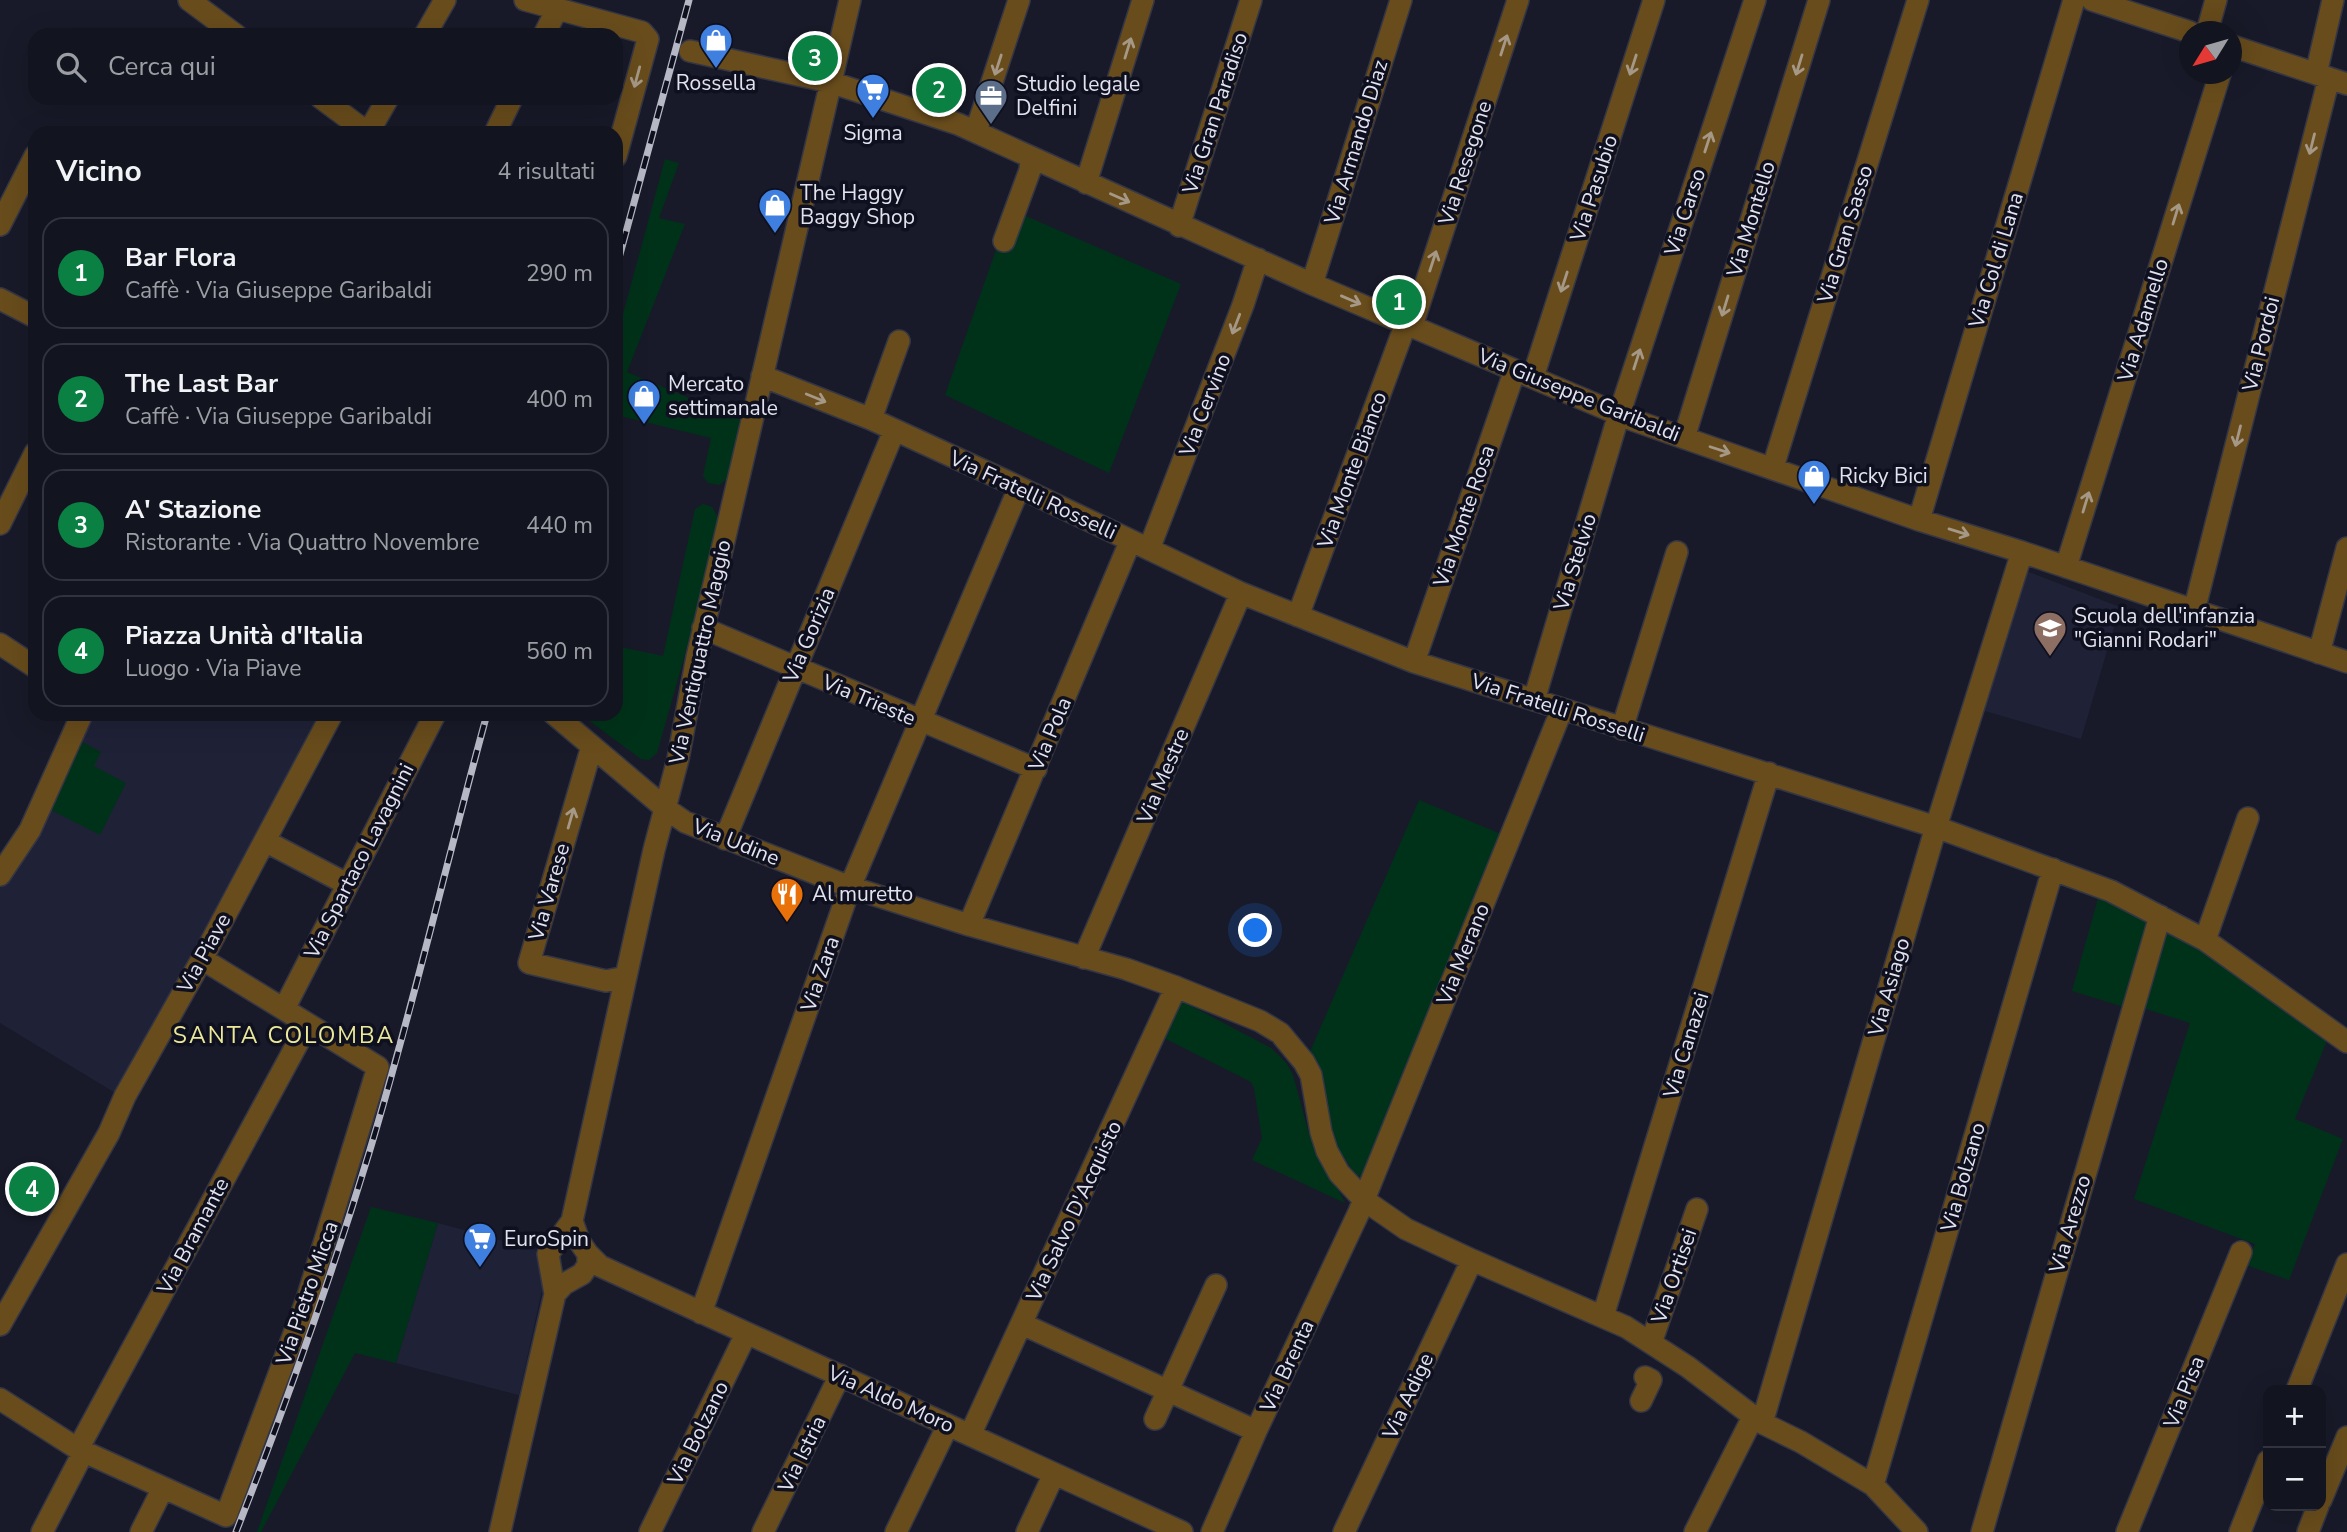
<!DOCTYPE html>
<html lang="it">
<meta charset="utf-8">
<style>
body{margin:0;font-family:"Nunito Sans",sans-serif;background:#1f212c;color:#f1f3f6}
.controls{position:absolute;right:21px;bottom:21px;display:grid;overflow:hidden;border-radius:14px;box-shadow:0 7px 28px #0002}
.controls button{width:63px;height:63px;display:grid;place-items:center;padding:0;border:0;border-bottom:2px solid #31333d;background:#12141f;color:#f1f3f6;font:35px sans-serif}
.compass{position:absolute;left:2179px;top:21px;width:63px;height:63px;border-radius:50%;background:#12141f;box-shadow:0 7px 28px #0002;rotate:233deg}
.you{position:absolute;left:1256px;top:931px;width:24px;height:24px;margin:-18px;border:5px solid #fff;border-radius:50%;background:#1a73e8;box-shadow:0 0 0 10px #1a73e833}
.badge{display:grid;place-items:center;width:46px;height:46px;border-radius:50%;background:#0b8043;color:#fff;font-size:23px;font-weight:700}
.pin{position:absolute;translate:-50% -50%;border:4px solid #fff;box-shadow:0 2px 7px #0006}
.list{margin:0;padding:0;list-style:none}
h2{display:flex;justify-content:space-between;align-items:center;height:91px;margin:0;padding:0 28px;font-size:30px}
h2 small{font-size:23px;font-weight:400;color:#9c9ea4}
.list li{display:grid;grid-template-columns:46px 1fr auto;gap:21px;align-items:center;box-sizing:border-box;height:112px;margin:0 14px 14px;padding:0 14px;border:2px solid #31333d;border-radius:21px}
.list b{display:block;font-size:26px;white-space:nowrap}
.list p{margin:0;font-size:23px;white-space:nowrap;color:#9c9ea4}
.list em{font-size:23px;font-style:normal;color:#9c9ea4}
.icon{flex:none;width:38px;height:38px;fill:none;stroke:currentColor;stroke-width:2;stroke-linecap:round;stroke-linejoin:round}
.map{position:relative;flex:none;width:2347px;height:1532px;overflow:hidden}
.search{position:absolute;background:#12141f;box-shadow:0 7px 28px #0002;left:28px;top:28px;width:595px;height:77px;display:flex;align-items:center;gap:18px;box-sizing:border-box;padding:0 24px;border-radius:21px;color:#9c9ea4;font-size:26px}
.panel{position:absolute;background:#12141f;box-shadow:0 7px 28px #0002;left:28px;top:126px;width:595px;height:595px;border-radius:21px}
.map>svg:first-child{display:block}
</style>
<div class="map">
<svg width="2347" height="1532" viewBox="0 0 2347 1532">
<rect width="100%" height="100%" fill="#181a29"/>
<path fill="#1f2137" d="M2026 571 2120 607 2081 739 1978 709Z
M95 714H323L117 1094 0 1023V886L37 834 47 808Z
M438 1223 536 1250 545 1276 519 1395 396 1363Z"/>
<path fill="#003219" d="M665 159 679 163 659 218 685 224 627 372 746 422 729 478 719 485 708 483 703 476 711 438 616 415V340Z
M1019 213 1181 284 1109 473 945 395 997 247Z
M703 504 712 507 719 519 700 601 657 753 649 760 641 759 580 714H616V646L663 656 695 509Z
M82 742 101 752 94 766 126 783 100 835 47 808Z
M1419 800 1501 834 1363 1177 1355 1174 1327 1132 1309 1054Z
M2099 895 2149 918 2124 1007 2072 991Z
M2169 927 2329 1036 2295 1119 2343 1139 2289 1280 2246 1265 2255 1244 2134 1199 2190 1023 2143 1008Z
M1182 1001 1271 1048 1287 1064 1293 1075 1309 1134 1345 1203 1252 1160 1262 1138 1254 1088 1251 1082 1164 1038Z
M371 1207 438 1223 396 1363 355 1353 261 1532H257Z"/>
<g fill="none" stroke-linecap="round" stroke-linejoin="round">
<defs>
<path id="minor" d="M189 0 236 35
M525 0 642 32 648 39 616 156
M2092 0 2190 32
M2207 32 2216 0
M425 35 445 0
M544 35 557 9
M2232 46 2347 84
M690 51 830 82 958 124 1312 284 1630 419 1919 520 2022 552 2347 662
M2316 74 2333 0
M321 98 368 133
M976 131 1019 0
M368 133 388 98
M495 133 512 98
M1086 183 1143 0
M0 225 35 156
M1179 226 1251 0
M1004 241 1030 170 1031 157
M1312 284 1401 0
M0 299 35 317
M1412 326 1518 0
M762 376 871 419 1006 481 1241 593 1414 662 1936 827 2111 891 2205 940 2347 1042
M1533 377 1654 0
M871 419 899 341
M1684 438 1819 0
M1773 467 1918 0
M1919 520 2074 0
M0 524 35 453
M1149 549 1243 305 1258 259
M2066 567 2220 74
M2194 611 2329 78
M1298 616 1406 323
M703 628 1036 769
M0 644 35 667
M2319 653 2347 548
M1414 662 1515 370
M1534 700 1616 424 1755 0
M554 714 665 808 685 822 850 887 969 925 1126 969 1176 987 1260 1021 1280 1033 1304 1062 1311 1075 1321 1132 1327 1151 1339 1173 1364 1200 1406 1229 1472 1260 1626 1327 1688 1367 1762 1423 1801 1442 1873 1485 1917 1532
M1622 729 1677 552
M592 746 529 963 606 981 626 977
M725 839 894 431
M265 841 347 884
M0 875 30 830 82 714
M969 925 1130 542
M2205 940 2248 818
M1084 958 1241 593
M284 1009 435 714
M588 1254 600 1266 1182 1532
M555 1294 564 1284 582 1274 588 1265V1254L579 1241 572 1221
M701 1313 850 887 1019 488
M1603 1316 1769 773
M1022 1324 1256 1431
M0 1325 109 1133 125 1096 202 959 332 714
M1651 1343 1697 1209
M2297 1390 2347 1264
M0 1399 78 1449 226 1516 307 1299 378 1067 202 959
M1641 1401 1651 1380 1645 1377
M1155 1419 1216 1285
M1762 1423 1936 827 2022 552
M970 1435 1176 987
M78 1449 308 1024
M1873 1485 2053 869
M2321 1500 2347 1437
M42 1532 84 1451
M141 1532 163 1488
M500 1532 555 1294 548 1254 572 1221 654 850 678 759 697 657 850 0
M650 1532 746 1334
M763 1532 840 1375
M896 1532 948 1425
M1027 1532 1054 1474
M1212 1532 1256 1431 1359 1212 1562 709
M1344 1532 1472 1260
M1695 1532 1753 1417
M1982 1532 2160 916
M2127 1532 2241 1252
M2240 1532 2268 1461
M2308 1532 2318 1506"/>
</defs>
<use href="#minor" stroke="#343645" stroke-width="24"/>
<use href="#minor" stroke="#684c1c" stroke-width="21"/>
<defs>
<path id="rail" d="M616 269 689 0
M236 1532C285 1407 330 1281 369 1153 413 1008 447 860 487 714"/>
</defs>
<use href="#rail" stroke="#b7b8c5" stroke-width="7"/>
<use href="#rail" stroke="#0f101f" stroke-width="4.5" stroke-dasharray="13" stroke-linecap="butt"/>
</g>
<defs><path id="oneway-shaft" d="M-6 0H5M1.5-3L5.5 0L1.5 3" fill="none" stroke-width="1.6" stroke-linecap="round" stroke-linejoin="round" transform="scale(1.75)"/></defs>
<g stroke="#a59886">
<use href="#oneway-shaft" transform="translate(1504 45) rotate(-72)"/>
<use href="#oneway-shaft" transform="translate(1128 48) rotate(-73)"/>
<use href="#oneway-shaft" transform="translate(998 65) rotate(108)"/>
<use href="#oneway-shaft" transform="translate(1633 65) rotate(108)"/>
<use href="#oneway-shaft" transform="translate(1799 65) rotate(107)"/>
<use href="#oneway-shaft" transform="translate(637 77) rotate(105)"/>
<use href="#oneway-shaft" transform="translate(1708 142) rotate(-72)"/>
<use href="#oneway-shaft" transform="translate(2312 144) rotate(104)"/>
<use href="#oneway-shaft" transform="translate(1120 198) rotate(24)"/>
<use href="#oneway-shaft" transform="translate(2176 214) rotate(-73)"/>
<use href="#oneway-shaft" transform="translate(1433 261) rotate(-72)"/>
<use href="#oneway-shaft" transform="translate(1564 282) rotate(108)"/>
<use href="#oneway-shaft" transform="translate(1351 300) rotate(23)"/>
<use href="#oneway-shaft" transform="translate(1725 306) rotate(107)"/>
<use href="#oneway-shaft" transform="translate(1236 324) rotate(111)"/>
<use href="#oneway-shaft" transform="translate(1637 359) rotate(-72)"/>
<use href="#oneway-shaft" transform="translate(816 398) rotate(22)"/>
<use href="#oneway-shaft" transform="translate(2238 436) rotate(104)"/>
<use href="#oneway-shaft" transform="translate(1720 450) rotate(18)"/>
<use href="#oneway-shaft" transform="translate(2086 502) rotate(-73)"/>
<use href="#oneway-shaft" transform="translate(1959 532) rotate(17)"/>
<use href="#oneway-shaft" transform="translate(571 818) rotate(-74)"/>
</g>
<defs>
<symbol id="shop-pin" viewBox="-11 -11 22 30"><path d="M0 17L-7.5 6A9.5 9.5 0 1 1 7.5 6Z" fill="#3f7fe0" stroke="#0f101f"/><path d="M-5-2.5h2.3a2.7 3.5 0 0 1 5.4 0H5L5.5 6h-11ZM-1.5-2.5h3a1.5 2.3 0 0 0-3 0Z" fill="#fff"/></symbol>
<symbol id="supermarket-pin" viewBox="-11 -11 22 30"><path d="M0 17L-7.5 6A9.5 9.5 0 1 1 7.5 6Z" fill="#3f7fe0" stroke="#0f101f"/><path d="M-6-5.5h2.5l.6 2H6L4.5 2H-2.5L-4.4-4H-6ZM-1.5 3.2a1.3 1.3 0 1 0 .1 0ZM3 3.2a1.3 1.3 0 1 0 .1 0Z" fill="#fff"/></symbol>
<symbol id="office-pin" viewBox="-11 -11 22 30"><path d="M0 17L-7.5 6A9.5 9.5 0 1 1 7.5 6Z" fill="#5c6f8a" stroke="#0f101f"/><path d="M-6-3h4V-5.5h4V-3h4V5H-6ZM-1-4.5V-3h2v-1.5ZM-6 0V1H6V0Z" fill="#fff"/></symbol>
<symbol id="school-pin" viewBox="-11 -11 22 30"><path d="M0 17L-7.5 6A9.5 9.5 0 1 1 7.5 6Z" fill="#8d6e63" stroke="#0f101f"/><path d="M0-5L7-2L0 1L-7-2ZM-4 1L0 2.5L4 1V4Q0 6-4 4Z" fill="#fff"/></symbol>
<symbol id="restaurant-pin" viewBox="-11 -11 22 30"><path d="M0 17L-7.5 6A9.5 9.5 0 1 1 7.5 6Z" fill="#e8710a" stroke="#0f101f"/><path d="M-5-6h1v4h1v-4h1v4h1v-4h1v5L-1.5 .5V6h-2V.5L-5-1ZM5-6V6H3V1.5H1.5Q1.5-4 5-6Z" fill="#fff"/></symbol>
</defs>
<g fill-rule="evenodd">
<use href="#shop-pin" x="697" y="21" width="38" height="52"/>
<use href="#supermarket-pin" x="854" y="71" width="38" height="52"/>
<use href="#office-pin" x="972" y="77" width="38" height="52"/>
<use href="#shop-pin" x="756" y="186" width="38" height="52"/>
<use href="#shop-pin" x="625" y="377" width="38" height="52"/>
<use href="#shop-pin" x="1795" y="457" width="38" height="52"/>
<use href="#school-pin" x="2031" y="609" width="38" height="52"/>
<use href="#restaurant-pin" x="768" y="875" width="38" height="52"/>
<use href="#supermarket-pin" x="461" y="1220" width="38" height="52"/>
</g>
<g text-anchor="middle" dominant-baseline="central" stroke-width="7" stroke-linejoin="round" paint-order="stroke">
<g font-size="21" fill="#e2e3ef" stroke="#0f101f" text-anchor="start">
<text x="716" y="83" text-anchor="middle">Rossella</text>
<text x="1016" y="84">Studio legale<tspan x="1016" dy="24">Delfini</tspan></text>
<text x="873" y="133" text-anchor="middle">Sigma</text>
<text x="800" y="193">The Haggy<tspan x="800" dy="24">Baggy Shop</tspan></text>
<text x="668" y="384">Mercato<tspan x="668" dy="24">settimanale</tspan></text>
<text x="1839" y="476">Ricky Bici</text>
<text x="2074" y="616">Scuola dell'infanzia<tspan x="2074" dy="24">"Gianni Rodari"</tspan></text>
<text x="812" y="894">Al muretto</text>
<text x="504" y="1239">EuroSpin</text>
</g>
<g font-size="21" fill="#e2e3ef" stroke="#0f101f">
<text transform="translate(1215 113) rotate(-72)">Via Gran Paradiso</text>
<text transform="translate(1356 142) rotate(-73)">Via Armando Diaz</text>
<text transform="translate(1465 163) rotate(-72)">Via Resegone</text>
<text transform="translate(1594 188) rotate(-72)">Via Pasubio</text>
<text transform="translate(1685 212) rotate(-72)">Via Carso</text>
<text transform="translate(1751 219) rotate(-73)">Via Montello</text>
<text transform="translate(1845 234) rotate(-73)">Via Gran Sasso</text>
<text transform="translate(1996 260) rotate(-73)">Via Col di Lana</text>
<text transform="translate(2143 320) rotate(-73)">Via Adamello</text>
<text transform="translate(2261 344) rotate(-76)">Via Pordoi</text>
<text transform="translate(1579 395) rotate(22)">Via Giuseppe Garibaldi</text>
<text transform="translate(1205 405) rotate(-69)">Via Cervino</text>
<text transform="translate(1352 470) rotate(-70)">Via Monte Bianco</text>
<text transform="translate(1033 495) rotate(25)">Via Fratelli Rosselli</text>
<text transform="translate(1464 516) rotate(-71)">Via Monte Rosa</text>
<text transform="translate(1575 562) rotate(-73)">Via Stelvio</text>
<text transform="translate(809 635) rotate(-67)">Via Gorizia</text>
<text transform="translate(700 652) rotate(-78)">Via Ventiquattro Maggio</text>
<text transform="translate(869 700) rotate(23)">Via Trieste</text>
<text transform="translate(1558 708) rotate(18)">Via Fratelli Rosselli</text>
<text transform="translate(1050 734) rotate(-67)">Via Pola</text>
<text transform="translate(1163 776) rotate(-67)">Via Mestre</text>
<text transform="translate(736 842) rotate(22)">Via Udine</text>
<text transform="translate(359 861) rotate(-63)">Via Spartaco Lavagnini</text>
<text transform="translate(549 892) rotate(-74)">Via Varese</text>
<text transform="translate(204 953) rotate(-61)">Via Piave</text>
<text transform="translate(1463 954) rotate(-68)">Via Merano</text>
<text transform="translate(820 974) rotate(-71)">Via Zara</text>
<text transform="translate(1889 987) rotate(-74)">Via Asiago</text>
<text transform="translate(1686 1045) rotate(-73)">Via Canazei</text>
<text transform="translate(1963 1177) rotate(-74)">Via Bolzano</text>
<text transform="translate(1074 1211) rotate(-65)">Via Salvo D'Acquisto</text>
<text transform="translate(2070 1224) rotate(-74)">Via Arezzo</text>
<text transform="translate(193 1236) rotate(-62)">Via Bramante</text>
<text transform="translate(1674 1276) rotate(-71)">Via Ortisei</text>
<text transform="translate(307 1293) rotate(-71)">Via Pietro Micca</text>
<text transform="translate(1287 1366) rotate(-65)">Via Brenta</text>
<text transform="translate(2184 1392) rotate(-68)">Via Pisa</text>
<text transform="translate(1408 1396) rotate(-65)">Via Adige</text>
<text transform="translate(891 1399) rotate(24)">Via Aldo Moro</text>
<text transform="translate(698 1433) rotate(-64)">Via Bolzano</text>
<text transform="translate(802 1454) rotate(-64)">Via Istria</text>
</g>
<g font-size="23" letter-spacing="2" fill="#ebe999" stroke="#0f101f">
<text x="284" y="1035">SANTA COLOMBA</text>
</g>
</g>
</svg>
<div class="controls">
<button>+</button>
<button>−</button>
</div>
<svg class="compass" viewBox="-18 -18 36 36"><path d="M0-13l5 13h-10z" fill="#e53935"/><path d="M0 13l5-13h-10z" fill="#9c9ea4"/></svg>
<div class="you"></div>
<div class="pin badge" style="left:1399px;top:302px">1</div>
<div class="pin badge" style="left:939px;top:90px">2</div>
<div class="pin badge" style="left:815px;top:58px">3</div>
<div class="pin badge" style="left:32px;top:1189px">4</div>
<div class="search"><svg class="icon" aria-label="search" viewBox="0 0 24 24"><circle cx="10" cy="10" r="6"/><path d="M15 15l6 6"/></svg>Cerca qui</div>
<section class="panel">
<h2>Vicino<small>4 risultati</small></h2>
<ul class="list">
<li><span class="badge">1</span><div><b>Bar Flora</b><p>Caffè · Via Giuseppe Garibaldi</p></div><em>290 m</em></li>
<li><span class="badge">2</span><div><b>The Last Bar</b><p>Caffè · Via Giuseppe Garibaldi</p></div><em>400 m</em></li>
<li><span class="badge">3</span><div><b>A' Stazione</b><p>Ristorante · Via Quattro Novembre</p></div><em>440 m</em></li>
<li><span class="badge">4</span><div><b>Piazza Unità d'Italia</b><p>Luogo · Via Piave</p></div><em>560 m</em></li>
</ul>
</section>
</div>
